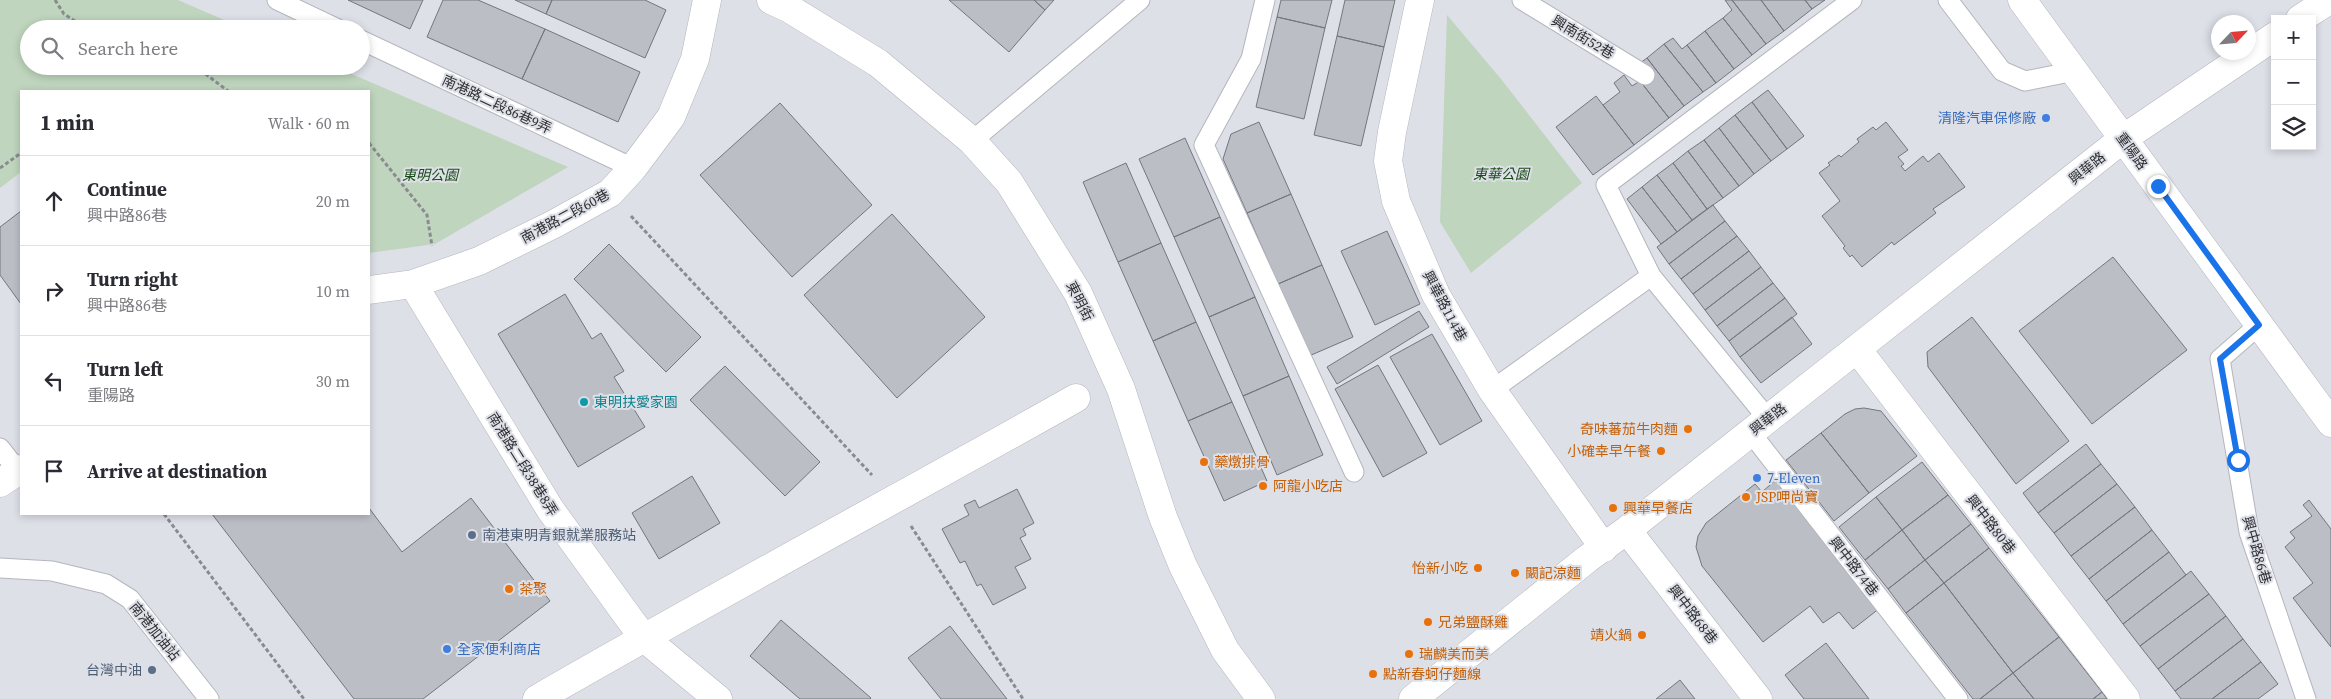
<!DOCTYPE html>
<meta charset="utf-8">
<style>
body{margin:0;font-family:"Source Serif 4","Noto Sans TC",serif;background:#f7f7f7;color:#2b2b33}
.controls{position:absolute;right:15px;top:15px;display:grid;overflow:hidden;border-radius:0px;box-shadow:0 2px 8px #0003}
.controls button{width:45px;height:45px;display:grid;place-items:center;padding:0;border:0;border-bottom:1px solid #e1e1e2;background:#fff;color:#2b2b33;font:25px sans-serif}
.compass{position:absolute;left:2211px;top:15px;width:45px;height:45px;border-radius:50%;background:#fff;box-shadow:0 2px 8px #0003;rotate:64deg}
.stop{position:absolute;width:15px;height:15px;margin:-11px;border:4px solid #1a73e8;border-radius:50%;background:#fff}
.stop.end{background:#1a73e8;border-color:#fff;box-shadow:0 1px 5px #0008}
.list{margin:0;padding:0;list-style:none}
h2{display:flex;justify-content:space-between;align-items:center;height:65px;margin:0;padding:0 20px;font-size:21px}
h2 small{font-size:16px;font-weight:400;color:#7c7c81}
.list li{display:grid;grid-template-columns:32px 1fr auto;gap:15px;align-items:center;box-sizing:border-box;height:90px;padding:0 20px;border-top:1px solid #e1e1e2}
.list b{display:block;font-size:19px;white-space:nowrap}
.list p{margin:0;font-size:16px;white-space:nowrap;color:#7c7c81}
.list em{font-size:16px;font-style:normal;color:#7c7c81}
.icon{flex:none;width:28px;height:28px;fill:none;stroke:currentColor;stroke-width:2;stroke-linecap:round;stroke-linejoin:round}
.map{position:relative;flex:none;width:2331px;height:699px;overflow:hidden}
.search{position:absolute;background:#fff;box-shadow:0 2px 8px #0003;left:20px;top:20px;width:350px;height:55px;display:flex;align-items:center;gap:12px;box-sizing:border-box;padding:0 18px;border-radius:28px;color:#7c7c81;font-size:19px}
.panel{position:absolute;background:#fff;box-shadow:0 2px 8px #0003;left:20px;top:90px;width:350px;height:425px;border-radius:0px}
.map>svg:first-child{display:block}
</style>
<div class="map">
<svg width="2331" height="699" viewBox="0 0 2331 699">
<rect width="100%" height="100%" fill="#dee0e8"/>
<path fill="#bfd5bd" d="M0 0H178L245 29H29V66H333L568 167 435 244 369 253V91H21V172L0 188Z
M1447 15 1501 79 1582 183 1471 273 1440 222Z"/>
<path fill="#bcbec6" stroke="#74767d" d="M348 0H423L410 29Z
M443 0H478L545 29 522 79 427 37Z
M515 0H552L546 14Z
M552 0H645L666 10 645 58 546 14Z
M949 0H1034L1045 10 1009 52Z
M1034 0H1054L1045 10Z
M1281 0H1332L1325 28 1277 17Z
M1345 0H1395L1384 47 1337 36Z
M1725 0H1732L1766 44 1752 55 1723 18 1732 10Z
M1732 0H1761L1784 31 1766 44Z
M1761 0H1805L1812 9 1784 31Z
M1805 0H1825L1812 9Z
M1277 17 1325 28 1304 119 1256 107Z
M1723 18 1752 55 1734 69 1705 31Z
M545 29 640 72 618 122 522 79Z
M1705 31 1734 69 1716 83 1687 45Z
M1337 36 1384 47 1361 146 1314 135Z
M1673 38 1682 49 1687 45 1716 83 1703 92 1664 44Z
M1664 44 1703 92 1684 106 1647 58Z
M1647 58 1684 106 1669 118 1640 81V63Z
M1624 75 1632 86 1640 81 1669 118 1634 145 1603 105 1620 92 1614 83Z
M1768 90 1804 136 1787 149 1752 102Z
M1596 96 1634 145 1593 175 1556 127Z
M1752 102 1787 149 1771 161 1735 115Z
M780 103 872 205 792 277 700 175Z
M1735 115 1771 161 1754 174 1719 128Z
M1259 122 1291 194 1247 213 1223 159 1231 134Z
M1886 122 1908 150 1898 157 1904 164 1901 166 1905 171 1923 156 1928 162 1939 153 1965 187 1933 209 1936 213 1894 245 1892 242 1862 267 1852 255 1850 257 1843 248 1845 246 1822 216 1840 201 1819 173 1830 165 1828 163 1839 155 1841 157 1859 142 1857 139 1873 127 1876 130Z
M1719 128 1754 174 1739 186 1704 140Z
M1185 138 1220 217 1174 237 1139 159Z
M1704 140 1739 186 1723 198 1688 151Z
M1688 151 1723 198 1707 209 1673 163Z
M1126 163 1161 243 1118 262 1083 182Z
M1673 163 1707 209 1692 220 1657 175Z
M1657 175 1692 220 1677 232 1642 187Z
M1642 187 1677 232 1661 244 1627 199Z
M1291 194 1322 265 1278 284 1247 213Z
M1713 205 1725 221 1669 264 1657 247Z
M21 211V304L0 275V227Z
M892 214 985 317 897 398 804 295Z
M1220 217 1255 297 1209 317 1174 237Z
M1725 221 1737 236 1681 279 1669 264Z
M1387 231 1420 304 1375 325 1341 251Z
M1737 236 1749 251 1693 294 1681 279Z
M1161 243 1196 322 1153 341 1118 262Z
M609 244 701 337 666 372 574 279Z
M1749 251 1761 267 1705 310 1693 294Z
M2113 257 2187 350 2092 424 2019 331Z
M1322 265 1353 337 1309 356 1278 284Z
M1761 267 1773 283 1717 326 1705 310Z
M1773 283 1785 298 1729 341 1717 326Z
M565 294 592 339 601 333 624 371 614 377 645 427 578 467 498 334Z
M1255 297 1289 376 1243 396 1209 317Z
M1785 298 1797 314 1740 357 1729 341Z
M1419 311 1429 327 1337 384 1327 367Z
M1792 317 1812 344 1761 383 1740 357Z
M1972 317 2069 441 2016 484 1928 367 1927 352Z
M1196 322 1232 402 1188 421 1153 341Z
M1432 334 1482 421 1440 445 1390 357Z
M1378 365 1427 453 1383 477 1335 389Z
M725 366 820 462 785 496 690 400Z
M1289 376 1323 455 1277 475 1243 396Z
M1232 402 1267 481 1224 501 1188 421Z
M1864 408 1881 411 1917 456 1869 493 1821 433 1845 414 1855 409Z
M1821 433 1869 493 1834 521 1786 460Z
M2086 444 2101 464 2038 513 2023 493Z
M1922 462 1948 495 1902 530 1876 497Z
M2101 464 2117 484 2054 533 2038 513Z
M692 476 720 523 659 559 632 513Z
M1778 478 1880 608 1853 629 1839 612 1823 623 1810 606 1763 642 1702 566 1696 547 1698 536 1706 523 1755 484 1762 492Z
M2117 484 2135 507 2071 556 2054 533Z
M1017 489 1034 523 1023 529 1026 535 1020 538 1031 559 1015 567 1026 588 993 605 981 584 977 586 965 561 960 563 942 529 969 515 964 505 975 500 979 508Z
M1948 495 1971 524 1925 560 1902 530Z
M1876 497 1902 530 1865 560 1839 527Z
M471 498 550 601 423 699H354L212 514H369V508L402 552Z
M2309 500 2331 529V647L2293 598 2313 583 2285 547 2295 538 2290 532 2312 516 2303 505Z
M2135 507 2152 530 2089 579 2071 556Z
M1971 524 1989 548 1944 583 1925 560Z
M1902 530 1925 560 1888 589 1865 560Z
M2152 530 2169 552 2106 601 2089 579Z
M1989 548 2059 637 2013 673 1944 583Z
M2169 552 2186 575 2123 624 2106 601Z
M1925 560 1944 583 1906 613 1888 589Z
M2191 571 2209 594 2140 646 2123 624Z
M1944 583 2013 673 1980 699H1973L1906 613Z
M2209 594 2226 616 2158 669 2140 646Z
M2226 616 2243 639 2175 691 2158 669Z
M781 620 871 698 870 699H800L750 656Z
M950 626 1007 699H941L908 658Z
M2059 637 2102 692 2093 699H2034L2013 673Z
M2243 639 2261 662 2212 699H2181L2175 691Z
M1826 643 1869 699H1804L1785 675Z
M2261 662 2278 684 2258 699H2212Z
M2013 673 2034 699H1980Z
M1680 680 1695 699H1656Z
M2102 692 2107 699H2093Z"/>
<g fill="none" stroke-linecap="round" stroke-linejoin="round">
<defs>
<path id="service" d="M277 0 338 29
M1265 0 1251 59 1204 145 1354 472
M1522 0 1645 75
M1948 0 2002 71 2025 81 2075 71
M361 40 633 168
M972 141 1140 0
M1651 276 1606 185 1852 0
M2259 325 2220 359 2249 532 2306 699
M1492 390 1651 276 1768 419
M1751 433 1958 699
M0 448 18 471
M0 568 52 571 106 584 130 599 209 699"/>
<path id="minor" d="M771 0 790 9 878 63 972 141 1009 182 1078 293 1121 389 1163 517 1183 566 1225 650 1261 699
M1420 0 1392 132 1388 161 1396 201 1436 295 1492 390 1604 548
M2300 19 2329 0
M413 284 550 509 626 614 643 637 718 699
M369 290 413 284 479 261 554 224 610 193 633 168 671 117 695 59 707 0
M1857 349 2126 699
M0 483 21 469
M1627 530 1758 699
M537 699C715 596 897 499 1076 398
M1413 699 1587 559 1627 530 2124 138 2275 36"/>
<path id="tertiary" d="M2022 0 2331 423"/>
</defs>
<use href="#service" stroke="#b4b6be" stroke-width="21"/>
<use href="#minor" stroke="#b4b6be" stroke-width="29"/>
<use href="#tertiary" stroke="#b4b6be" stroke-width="29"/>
<path stroke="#8a8b91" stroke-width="3" stroke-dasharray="4 2.5" stroke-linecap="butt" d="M55 0 64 14 87 29
M195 66 228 91
M369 143 427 215 432 246
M0 168 21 153
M631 216 872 475
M164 514 304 699
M911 526 1023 699"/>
<use href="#service" stroke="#fff" stroke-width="19"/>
<use href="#minor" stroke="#fff" stroke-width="28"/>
<use href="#tertiary" stroke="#fff" stroke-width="28"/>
</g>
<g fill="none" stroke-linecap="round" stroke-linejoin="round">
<path stroke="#1a73e8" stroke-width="6" d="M2158 186 2259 325 2220 359 2238 460"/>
</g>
<g fill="#3f7fe0" stroke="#dee0e8" stroke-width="2">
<circle cx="2046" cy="118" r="5"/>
<circle cx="1757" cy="478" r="5"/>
<circle cx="447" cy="649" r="5"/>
</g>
<circle fill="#0f9aa8" stroke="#dee0e8" stroke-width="2" cx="584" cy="402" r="5"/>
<g fill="#e8710a" stroke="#dee0e8" stroke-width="2">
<circle cx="1688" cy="429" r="5"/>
<circle cx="1661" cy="451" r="5"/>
<circle cx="1204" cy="462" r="5"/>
<circle cx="1263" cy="486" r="5"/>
<circle cx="1746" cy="497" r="5"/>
<circle cx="1613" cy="508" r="5"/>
<circle cx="1478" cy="568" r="5"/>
<circle cx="1515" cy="573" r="5"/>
<circle cx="509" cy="589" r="5"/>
<circle cx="1428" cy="622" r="5"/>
<circle cx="1642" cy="635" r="5"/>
<circle cx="1409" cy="654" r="5"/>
<circle cx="1373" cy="674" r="5"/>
</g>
<g fill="#5c6f8a" stroke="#dee0e8" stroke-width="2">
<circle cx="472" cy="535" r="5"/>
<circle cx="152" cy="670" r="5"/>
</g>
<g text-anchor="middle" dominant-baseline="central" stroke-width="4" stroke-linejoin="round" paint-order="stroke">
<g font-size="14" fill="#2c2d30" stroke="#dee0e8">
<text transform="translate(1583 37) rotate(31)">興南街52巷</text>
<text transform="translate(497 104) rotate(25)">南港路二段86巷9弄</text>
<text transform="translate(2132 151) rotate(54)">重陽路</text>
<text transform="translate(2087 168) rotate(-39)">興華路</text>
<text transform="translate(565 216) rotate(-28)">南港路二段60巷</text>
<text transform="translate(1080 301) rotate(63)">東明街</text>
<text transform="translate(1445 306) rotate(62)">興華路114巷</text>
<text transform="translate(1768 419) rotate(-38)">興華路</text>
<text transform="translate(523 464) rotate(58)">南港路二段38巷8弄</text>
<text transform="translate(1991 524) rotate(52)">興中路80巷</text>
<text transform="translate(2257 550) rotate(74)">興中路86巷</text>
<text transform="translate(1854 566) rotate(52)">興中路74巷</text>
<text transform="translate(1693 614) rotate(52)">興中路68巷</text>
<text transform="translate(155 631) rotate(51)">南港加油站</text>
</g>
<g font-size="14" fill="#366cbe" stroke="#dee0e8" text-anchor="start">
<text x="2036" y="118" text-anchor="end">清隆汽車保修廠</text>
<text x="1767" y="478">7-Eleven</text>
<text x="457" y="649">全家便利商店</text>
</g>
<g font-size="14" font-style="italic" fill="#184a16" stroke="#dee0e8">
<text x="1501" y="174">東華公園</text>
<text x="430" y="175">東明公園</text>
</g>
<g font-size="14" fill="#0d838f" stroke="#dee0e8" text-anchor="start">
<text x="594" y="402">東明扶愛家園</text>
</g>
<g font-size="14" fill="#c56008" stroke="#dee0e8" text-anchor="start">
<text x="1678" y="429" text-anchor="end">奇味蕃茄牛肉麵</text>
<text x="1651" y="451" text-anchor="end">小確幸早午餐</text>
<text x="1214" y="462">藥燉排骨</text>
<text x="1273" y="486">阿龍小吃店</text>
<text x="1756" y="497">JSP呷尚寶</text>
<text x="1623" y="508">興華早餐店</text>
<text x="1468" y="568" text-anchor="end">怡新小吃</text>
<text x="1525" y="573">闞記涼麵</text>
<text x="519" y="589">茶聚</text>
<text x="1438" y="622">兄弟鹽酥雞</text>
<text x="1632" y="635" text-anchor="end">靖火鍋</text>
<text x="1419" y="654">瑞麟美而美</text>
<text x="1383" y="674">點新春蚵仔麵線</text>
</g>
<g font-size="14" fill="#4e5e75" stroke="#dee0e8" text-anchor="start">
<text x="482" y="535">南港東明青銀就業服務站</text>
<text x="142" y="670" text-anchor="end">台灣中油</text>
</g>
</g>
</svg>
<div class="controls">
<button>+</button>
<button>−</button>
<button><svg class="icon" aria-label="layers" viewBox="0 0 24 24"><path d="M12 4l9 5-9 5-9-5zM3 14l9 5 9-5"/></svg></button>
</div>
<svg class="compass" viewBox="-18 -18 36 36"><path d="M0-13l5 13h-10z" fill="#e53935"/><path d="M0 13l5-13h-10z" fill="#7c7c81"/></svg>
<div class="stop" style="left:2238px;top:460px"></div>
<div class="stop end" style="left:2158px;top:186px"></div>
<div class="search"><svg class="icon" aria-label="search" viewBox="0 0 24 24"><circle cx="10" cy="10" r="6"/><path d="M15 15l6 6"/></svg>Search here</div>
<section class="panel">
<h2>1 min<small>Walk · 60 m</small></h2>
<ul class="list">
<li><svg class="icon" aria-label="ahead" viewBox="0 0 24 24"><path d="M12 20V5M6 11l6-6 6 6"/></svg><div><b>Continue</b><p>興中路86巷</p></div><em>20 m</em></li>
<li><svg class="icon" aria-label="right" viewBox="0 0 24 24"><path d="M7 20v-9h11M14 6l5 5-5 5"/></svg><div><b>Turn right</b><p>興中路86巷</p></div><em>10 m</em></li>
<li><svg class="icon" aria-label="left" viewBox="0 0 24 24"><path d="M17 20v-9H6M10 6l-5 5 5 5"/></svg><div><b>Turn left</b><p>重陽路</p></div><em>30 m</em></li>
<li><svg class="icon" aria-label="arrive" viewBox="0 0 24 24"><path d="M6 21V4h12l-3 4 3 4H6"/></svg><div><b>Arrive at destination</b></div></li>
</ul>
</section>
</div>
